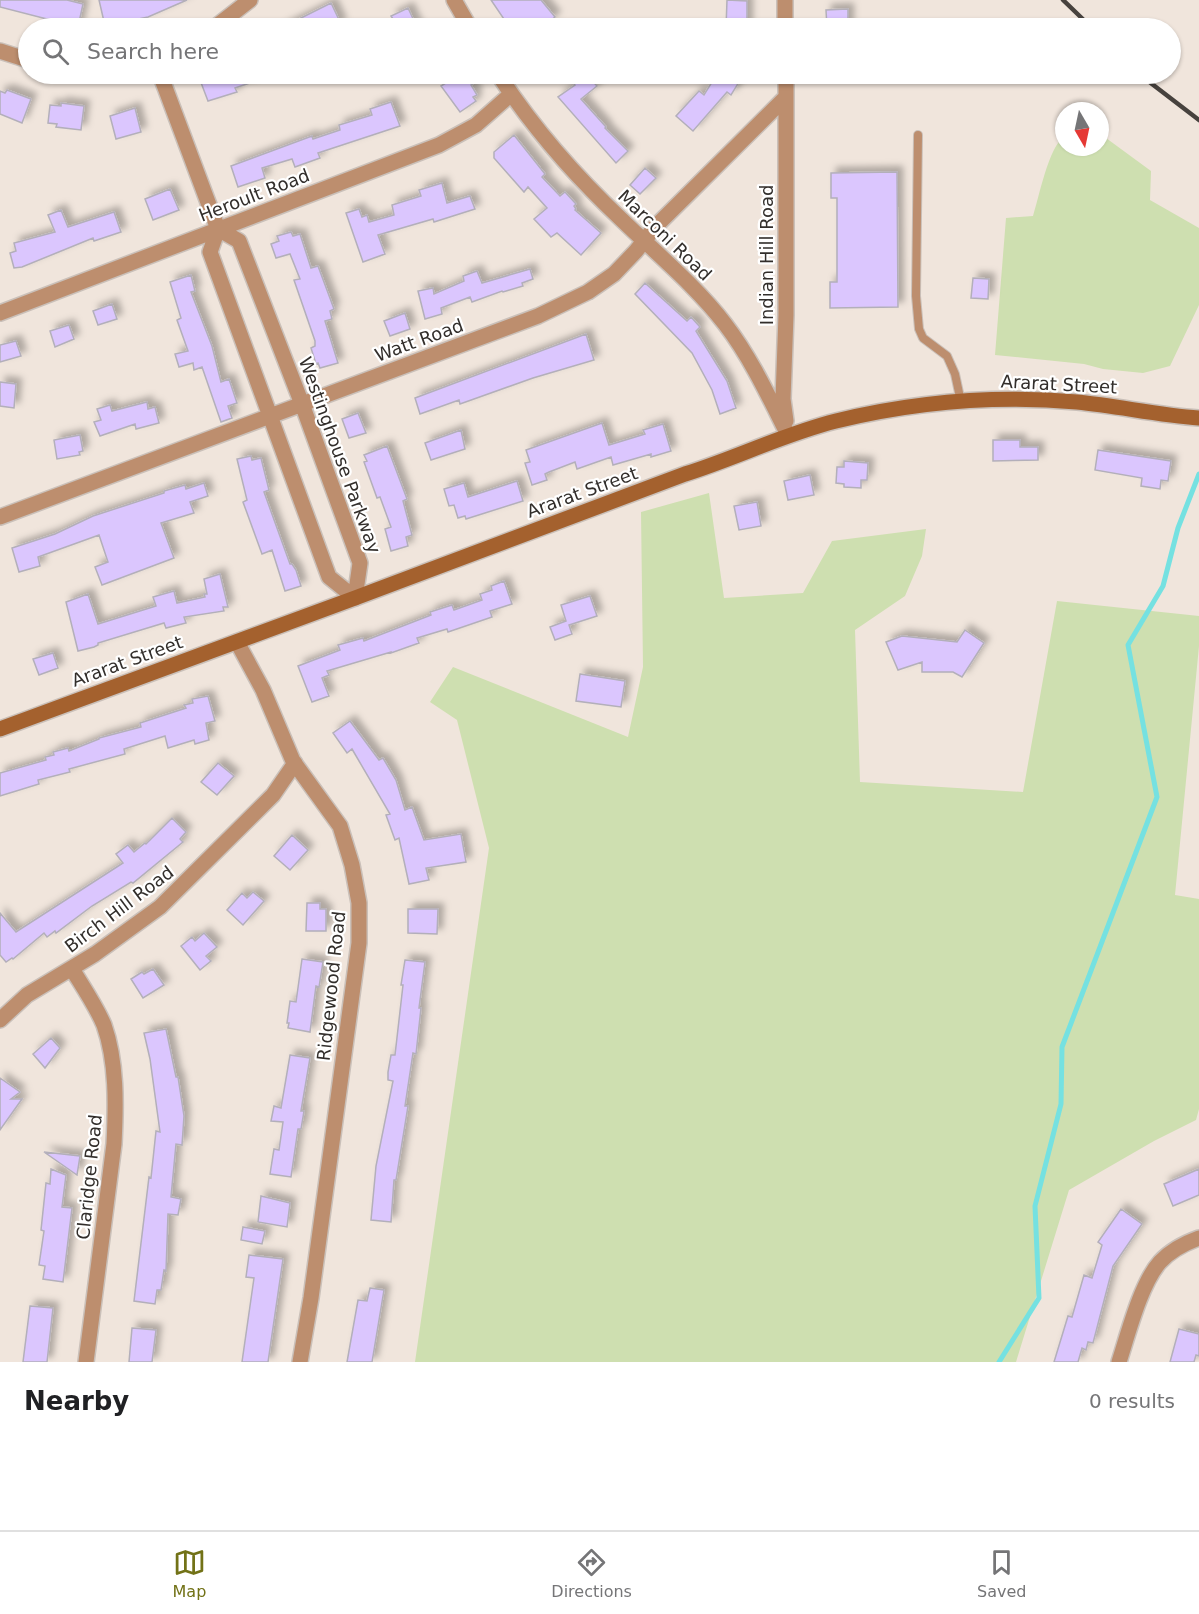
<!DOCTYPE html>
<style>
body{margin:0;font-family:"DejaVu Sans",sans-serif;background:#f2f2f2;color:#202124}
.compass{position:absolute;left:1055px;top:102px;width:54px;height:54px;border-radius:50%;background:#fff;box-shadow:0 2px 4px #0004;rotate:171deg}
.list{margin:0;padding:0;list-style:none}
h2{display:flex;justify-content:space-between;align-items:center;height:78px;margin:0;padding:0 24px;font-size:26px}
h2 small{font-size:20px;font-weight:400;color:#757577}
.icon{flex:none;width:33px;height:33px;fill:none;stroke:currentColor;stroke-width:2;stroke-linecap:round;stroke-linejoin:round}
.map{position:relative;flex:none;width:1199px;height:1362px;overflow:hidden}
.search{position:absolute;background:#fff;box-shadow:0 2px 4px #0004;left:18px;right:18px;top:18px;height:66px;display:flex;align-items:center;gap:15px;box-sizing:border-box;padding:0 21px;border-radius:33px;color:#757577;font-size:22px}
.sheet{height:168px;background:#fff}
nav{display:flex;justify-content:space-around;align-items:center;box-sizing:border-box;height:84px;border-top:2px solid #e0e0e0;background:#fff;font-size:16px;color:#757577}
nav a{display:grid;justify-items:center;gap:3px}
nav .on{color:#727217}
.map>svg:first-child{display:block}
</style>
<div class="map">
<svg width="1199" height="1362" viewBox="0 0 1199 1362">
<defs>
<filter id="shadow"><feDropShadow dx="5.5" dy="-5.5" stdDeviation="3" flood-color="#0004"/></filter>
</defs>
<rect width="100%" height="100%" fill="#f0e5dc"/>
<path fill="#cedfb0" d="M1100 136 1106 138 1151 171 1150 200 1199 228V305L1170 366 1143 373 1103 369 1084 364 995 355 1006 218 1033 216C1039 197 1049 146 1064 137V147H1100Z
M709 493 724 598 803 593 832 541 926 529 922 556 905 596 855 630 860 782 1023 792 1057 601 1199 616V646L1175 895 1199 899V1109L1196 1120 1154 1141 1069 1190 1016 1362H415L489 848 457 720 430 702 453 667 628 737 643 667 641 512Z"/>
<g fill="none" stroke-linecap="round" stroke-linejoin="round">
<path stroke="#75e1e1" stroke-width="5" d="M999 1362 1039 1298 1035 1206 1061 1104 1062 1047 1157 797 1128 645 1163 586 1178 528 1199 474"/>
</g>
<path fill="#dbc6fe" stroke="#b3afba" stroke-width="1.5" filter="url(#shadow)" d="M0 0H67L83 4 78 27 0 7Z
M99 0H187L148 17 105 26Z
M491 0H541L555 17 541 28H510Z
M727 0 747 1V28H726Z
M331 3 341 24 333 28H281Z
M408 8 415 23 418 28H399L391 16Z
M848 9V28H827L826 10Z
M209 74H270V76L235 88 237 92 208 101 200 80 210 77Z
M460 74H488L471 85 477 95 473 97 476 101 460 112 441 86Z
M567 74H586L597 86 581 99 606 127 605 128 628 151 616 163 558 97 575 85Z
M717 74H744L731 95 727 92 693 131 676 116 699 91 704 95Z
M7 90 31 99 22 123 0 114V91L5 93Z
M391 102 400 126 318 153 320 158 295 167 292 159 262 168 265 178 238 187 231 166 312 136 313 139 340 130 339 125 372 115 370 109Z
M61 103 84 106 81 130 56 127 57 124 48 123 50 105 61 106Z
M135 108 141 132 116 139 110 116Z
M514 135 545 174 542 177 560 196 565 192 576 204 574 206 576 209 575 210 601 233 581 255 557 233 551 237 534 219 547 208 528 187 524 192 494 158V152Z
M645 168 656 178 640 194 630 185Z
M897 172 898 307 830 308V282H837V198H831V173Z
M442 183 447 203 470 196 475 209 434 222 433 219 378 235 385 254 363 262 346 213 359 209 362 217 367 215 369 222 394 215 392 205 421 196 419 190Z
M170 189 179 210 153 220 145 199Z
M61 210 68 227 114 212 121 232 94 241 93 238 22 267 14 268 10 253 16 251 14 243 55 232 48 215Z
M291 232 293 236 300 234 311 268 318 266 334 309 330 311 332 319 325 321 338 363 320 368 318 363 316 364 311 348 315 346V341L294 280 300 279 290 254 276 258 271 244 279 241 277 236Z
M530 269 533 279 522 283 523 286 503 292 502 291 472 302 470 297 441 308 442 314 425 319 418 291 433 288 434 294 464 281 463 276 477 271 482 283Z
M191 275 195 291 191 292 212 346 221 382 229 379 237 403 228 406 232 418 221 422 202 367 194 370 193 363 179 367 175 354 188 351 177 320 181 318 170 282Z
M973 278 989 279 988 299 971 298Z
M645 283 687 321 691 317 700 327 696 331 727 381 736 408 720 414 712 390 692 353 635 294Z
M112 304 117 319 98 325 93 311Z
M405 313 410 329 390 336 384 321Z
M69 325 74 339 55 347 50 331Z
M586 334 594 360 533 378 460 404 459 400 420 414 415 398Z
M16 341 21 356 0 362V345Z
M0 382 16 384 14 408 0 406Z
M147 402 148 409 155 407 159 423 136 429 135 424 100 436 94 422 101 420 97 409 110 405 112 411Z
M358 413 366 433 349 438 342 419Z
M602 423 609 445 645 434 643 430 663 424 671 451 651 457V454L613 465 611 457 577 469 575 462 549 472 545 474 547 480 532 485 525 463 530 462 526 450Z
M461 430 465 449 431 460 425 443Z
M80 435 83 451 79 452 80 455 57 459 54 440Z
M993 440H1020V447H1038V460L993 461Z
M387 446 407 499 403 501 412 535 406 537 408 546 391 551 385 529 391 527 380 497 377 498 364 462 367 461 364 455Z
M1098 450 1171 461 1168 481 1161 480 1160 489 1141 486 1142 478 1095 470Z
M251 456 252 460 261 458 269 490 264 492 290 564H292L296 570 301 586 285 591 272 550 262 554 243 502 247 500 237 459Z
M844 461 868 463 867 480H861V488L844 487V484L836 483 837 467H844Z
M810 475 814 495 788 500 784 481Z
M517 481 523 501 466 519 465 516 458 518 454 505 449 506 444 489 464 483 468 497Z
M204 483 208 496 190 502 194 513 161 523 174 558 102 585 95 567 108 562 99 535 38 557 40 566 19 572 12 548 55 534 93 516 164 493V491L185 485 186 489Z
M757 502 761 526 739 530 734 506Z
M220 574 228 607H223L224 611 184 617 186 623 166 628 164 623 98 643V645L94 647 78 651 66 602 88 594 98 624 156 606 153 597 174 591 177 603 205 597 204 594H207L204 579Z
M504 581 512 604 490 611 492 617 448 632 447 629 417 638 419 643 391 653V652L327 671 329 675 322 678 329 696 312 702 298 666 340 650 338 645 363 638 364 641 431 615 430 612 452 605 454 610 482 600 480 594 492 590 491 586Z
M590 596 597 616 569 625 572 634 555 640 550 627 566 621 561 605Z
M965 630 984 643 962 677 953 672H922V662L898 670 886 642 902 636 957 642Z
M53 653 58 668 39 675 33 659Z
M580 674 625 681 621 707 576 701Z
M208 696 215 721 206 723 209 740 195 744 194 740 168 748 165 736 124 749 125 754 69 769 70 772 38 780 39 784 0 796V773L46 760 45 757 54 755 53 752 68 748 69 751 99 739V738L141 727 140 723 186 708 184 705 193 703 192 699Z
M350 721 379 760 383 758 396 780 405 810 412 807 424 840 461 834 466 862 426 868 429 880 409 884 399 838 395 840 386 815 390 814 352 749 347 753 333 733Z
M218 763 234 776 217 795 201 782Z
M172 818 186 832 180 839 183 842 133 883 131 882 92 906 56 933 55 931 47 937 44 933 13 959 12 958 6 962 0 955V913L16 932 123 863 116 854 128 845 134 852 145 843 146 844Z
M292 835 308 850 290 870 274 856Z
M253 892 264 901 243 925 227 910 242 893 247 898Z
M307 903H320V909H326V931H306Z
M408 909H438L437 934 408 933Z
M204 933 217 947 206 956 211 961 200 970 181 946 192 937 195 941Z
M302 959 323 962 319 987 316 986 310 1032 288 1028 289 1023H287L290 1001 296 1002Z
M405 960 425 962 419 1008H421L416 1054 413 1053 405 1106H408L396 1180H394L391 1222 371 1220 376 1166 393 1081 388 1080V1072L391 1055H395L403 985H401Z
M153 969 164 985 143 998 131 979 142 972 144 974Z
M166 1029 176 1077H178L184 1116 182 1145 176 1144 171 1197 181 1199 178 1215 168 1214 166 1271 164 1270 161 1290H157L155 1304 134 1301 149 1177 151 1178 156 1131 160 1132 150 1059 144 1033Z
M51 1038 60 1048 45 1068 33 1054Z
M290 1055 310 1058 301 1111H304L301 1129H298L291 1177 270 1174 274 1149 279 1150 283 1122 271 1121 274 1106 281 1108Z
M0 1078 20 1092 11 1099H22L0 1130Z
M44 1152 80 1156 77 1175Z
M51 1169 66 1175 62 1207 72 1208 63 1282 43 1279 45 1266 39 1265 44 1231 41 1230 46 1183 50 1184Z
M1199 1169V1195L1173 1206 1164 1184Z
M261 1196 290 1203 287 1227 258 1222Z
M1121 1209 1142 1224 1113 1266 1093 1343 1088 1342 1086 1350 1082 1348 1078 1362H1054L1068 1316 1072 1317 1084 1275 1092 1278 1102 1245 1098 1242Z
M243 1227 265 1231 262 1244 241 1240Z
M249 1255 283 1259 268 1362H242L254 1278 246 1277Z
M370 1288 384 1290 372 1362H347L358 1300 367 1301Z
M30 1306 53 1308 47 1362H23Z
M132 1328 156 1330 152 1362H129Z
M1179 1329 1199 1334V1356L1196 1355 1194 1362H1170Z"/>
<g fill="none" stroke-linecap="round" stroke-linejoin="round">
<defs>
<path id="service" d="M918 135 916 296 919 329 923 338 947 356 955 374 961 402"/>
<path id="minor" d="M454 0 470 28
M785 0V28
M214 28 250 0
M0 51 28 60
M160 74 218 229 210 252 329 577 355 598
M498 74C533 128 575 176 622 220 657 254 695 285 725 324 751 358 769 397 788 435
M218 229 239 241 302 404 360 563 355 598
M0 313 439 145 476 125 511 94
M786 421 783 399 786 315V74
M0 517 538 316 588 292 614 274 636 251 655 227 786 97
M237 642 263 690 293 761 340 826 352 865 359 903V943L311 1298 300 1362
M72 969C83 987 96 1006 104 1025 117 1062 116 1105 114 1144L86 1362
M0 1020 27 995 95 954 160 907 273 795 295 763 293 761
M1119 1362C1128 1334 1141 1283 1160 1262 1170 1251 1185 1243 1199 1238"/>
<path id="secondary" d="M0 729 355 598 685 474C736 458 784 434 836 421 914 402 996 395 1077 402 1118 406 1158 415 1199 418"/>
</defs>
<use href="#service" stroke="#cac0b9" stroke-width="10"/>
<use href="#minor" stroke="#cac0b9" stroke-width="18"/>
<use href="#secondary" stroke="#cac0b9" stroke-width="18"/>
<use href="#service" stroke="#bd8e6e" stroke-width="8"/>
<use href="#minor" stroke="#bd8e6e" stroke-width="15"/>
<use href="#secondary" stroke="#a4612e" stroke-width="15"/>
<path stroke="#47423e" stroke-width="4.5" d="M1063 0 1092 28
M1139 74 1199 120"/>
</g>
<g text-anchor="middle" dominant-baseline="central" stroke-width="4.5" stroke-linejoin="round" paint-order="stroke">
<g font-size="18" fill="#322e2b" stroke="#fff">
<text transform="translate(254 195) rotate(-21)">Heroult Road</text>
<text transform="translate(665 235) rotate(44)">Marconi Road</text>
<text transform="translate(766 255) rotate(-90)">Indian Hill Road</text>
<text transform="translate(419 340) rotate(-20)">Watt Road</text>
<text transform="translate(1059 384) rotate(3)">Ararat Street</text>
<text transform="translate(340 455) rotate(70)">Westinghouse Parkway</text>
<text transform="translate(582 492) rotate(-20)">Ararat Street</text>
<text transform="translate(127 661) rotate(-20)">Ararat Street</text>
<text transform="translate(119 909) rotate(-37)">Birch Hill Road</text>
<text transform="translate(331 986) rotate(-84)">Ridgewood Road</text>
<text transform="translate(89 1177) rotate(-84)">Claridge Road</text>
</g>
</g>
</svg>
<svg class="compass" viewBox="-18 -18 36 36"><path d="M0-13l5 13h-10z" fill="#e53935"/><path d="M0 13l5-13h-10z" fill="#757577"/></svg>
<div class="search"><svg class="icon" aria-label="search" viewBox="0 0 24 24"><circle cx="10" cy="10" r="6"/><path d="M15 15l6 6"/></svg>Search here</div>
</div>
<section class="sheet">
<h2>Nearby<small>0 results</small></h2>
<ul class="list">
</ul>
</section>
<nav>
<a class="on"><svg class="icon" aria-label="map" viewBox="0 0 24 24"><path d="M3 6l6-2 6 2 6-2v14l-6 2-6-2-6 2zM9 4v14M15 6v14"/></svg>Map</a>
<a><svg class="icon" aria-label="directions" viewBox="0 0 24 24"><path d="M12 3l9 9-9 9-9-9zM9 14v-3h6M13 9l2 2-2 2"/></svg>Directions</a>
<a><svg class="icon" aria-label="saved" viewBox="0 0 24 24"><path d="M7 4h10v16l-5-4-5 4z"/></svg>Saved</a>
</nav>
